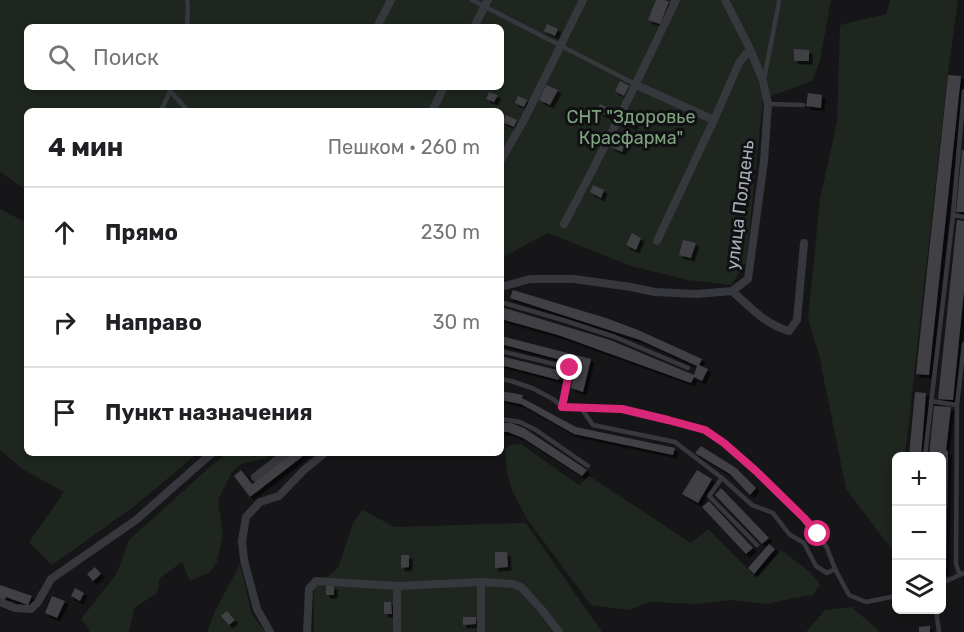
<!DOCTYPE html>
<html lang="ru">
<meta charset="utf-8">
<style>
body{margin:0;font-family:Rubik,sans-serif;background:#f6f6f6;color:#202124}
.controls{position:absolute;right:18px;bottom:18px;display:grid;overflow:hidden;border-radius:9px;box-shadow:0 3px 9px #0003}
.controls button{width:54px;height:54px;display:grid;place-items:center;padding:0;border:0;border-bottom:2px solid #e0e0e0;background:#fff;color:#202124;font:30px sans-serif}
.stop{position:absolute;width:18px;height:18px;margin:-14px;border:4px solid #db2777;border-radius:50%;background:#fff}
.stop.end{background:#db2777;border-color:#fff;box-shadow:0 2px 6px #0008}
.list{margin:0;padding:0;list-style:none}
h2{display:flex;justify-content:space-between;align-items:center;height:78px;margin:0;padding:0 24px;font-size:26px}
h2 small{font-size:20px;font-weight:400;color:#757577}
.list li{display:grid;grid-template-columns:39px 1fr auto;gap:18px;align-items:center;box-sizing:border-box;height:90px;padding:0 24px;border-top:2px solid #e0e0e0}
.list b{display:block;font-size:22px;white-space:nowrap}
.list em{font-size:20px;font-style:normal;color:#757577}
.icon{flex:none;width:33px;height:33px;fill:none;stroke:currentColor;stroke-width:2;stroke-linecap:round;stroke-linejoin:round}
.map{position:relative;flex:none;width:964px;height:632px;overflow:hidden}
.search{position:absolute;background:#fff;box-shadow:0 3px 9px #0003;left:24px;top:24px;width:480px;height:66px;display:flex;align-items:center;gap:15px;box-sizing:border-box;padding:0 21px;border-radius:9px;color:#757577;font-size:22px}
.panel{position:absolute;background:#fff;box-shadow:0 3px 9px #0003;left:24px;top:108px;width:480px;height:348px;border-radius:9px}
.map>svg:first-child{display:block}
</style>
<div class="map">
<svg width="964" height="632" viewBox="0 0 964 632">
<defs>
<filter id="shadow"><feDropShadow dx="3.5" dy="3.5" stdDeviation="0" flood-color="#0009"/></filter>
</defs>
<rect width="100%" height="100%" fill="#161618"/>
<path fill="#1e261f" fill-rule="evenodd" d="M0 0H831L820 61 812 81 763 99 746 263 731 285 688 280 631 266 548 233 501 258V111H27V191L0 172ZM27 27H501V87H27Z
M890 0H958L948 72 905 456H896V555L846 489 819 355 808 319 820 199 837 122 840 25 886 14Z
M0 209 23 221 27 220V453H198L136 505 52 565 29 542 64 492 24 470 0 450Z
M521 444 579 485 589 476 691 543 708 529 756 577 781 550 809 571 820 584 813 595 794 598 767 604 730 600 697 604 651 602 628 610 591 605 527 519 512 490 507 472 505 449 511 445Z
M228 453H273L266 458 241 464 232 472 218 500 223 534 217 562 210 572 190 581 182 562 160 578 157 593 134 608 129 632H89V630L81 619 117 573 129 540 212 465Z
M362 510 395 527 526 523 602 632H314V587L338 568 353 523Z
M240 564 252 615 265 632H207L215 611Z
M852 607 880 632H806L825 610Z"/>
<path fill="#404145" filter="url(#shadow)" d="M656 0H664L669 2 660 24 648 20Z
M547 24 558 29 555 36 544 31Z
M794 49 809 50V61H794Z
M948 75 961 76 929 375 916 374Z
M620 81 629 86 624 96 615 91Z
M546 85 558 90 550 105 539 100Z
M489 92 498 95 494 102 486 99Z
M808 93 822 95 821 108 806 106Z
M518 96 527 100 524 107 515 103Z
M600 104 611 109 608 117 597 111Z
M625 114 636 120 633 127 622 122Z
M506 115 517 120 514 127 502 122Z
M614 140 625 145 622 152 611 147Z
M962 150H964V212H956Z
M593 185 604 190 601 198 590 192Z
M957 220 964 221V290L953 400 938 399Z
M632 233 641 238 636 250 626 245Z
M683 240 696 243 691 258 679 255Z
M513 290 606 318 638 330 702 359 699 365 708 369 702 381 694 377 691 383 558 335 501 319V307L610 340 694 375 697 366 640 340 510 298Z
M501 336 591 359 583 392 571 388 576 364 501 344Z
M501 356 561 371 559 380 501 365Z
M501 391 523 395 522 398 576 427 675 448 673 455 574 434 521 404 501 400Z
M915 392 926 393 921 456H909Z
M934 406 951 407 946 450 948 452 946 572H942V456H929Z
M501 423H511L524 428 587 470 582 476 523 438 508 432H501Z
M701 446 736 468 756 488 750 495 730 474 695 453Z
M292 453H307L250 497 234 476 241 470 252 484Z
M697 470 712 479 698 503 682 494Z
M721 488 769 538 762 544 715 495Z
M709 501 753 548 746 554 702 507Z
M769 544 775 549 754 574 748 568Z
M495 552H507L508 567 495 568Z
M401 555H409V567L401 568Z
M95 567 101 574 93 581 87 574Z
M0 585 32 596 28 605 6 597 5 600 0 598Z
M326 586H334V595H326Z
M75 588 84 593 80 601 71 596Z
M52 596 65 601 57 618 45 613Z
M384 602H391L392 614H384Z
M227 611 235 620 229 625 221 616Z
M463 617H476V624L463 625Z
M930 626V632H919V627Z"/>
<g fill="none" stroke-linecap="round" stroke-linejoin="round">
<path stroke="#37383d" stroke-width="4.5" d="M187 0 188 5 187 27
M472 0 635 84
M764 79 779 2
M171 92 188 111
M768 104 803 105
M161 111 172 87
M953 215 964 217
M501 302 566 321 615 337 688 368
M501 351 570 368 562 407
M501 379 511 381 532 388 553 399 562 407 623 409 668 420 705 430 724 443 756 471 804 518 818 534 827 548 835 569 849 595 866 602 896 596
M931 401 957 405
M581 408 593 425 675 442 722 478 752 505 773 513 789 534 804 543 816 566 827 573 835 569
M501 419 520 422 536 430 588 466
M925 456 953 215 964 91
M722 478 709 496 757 545
M960 575 956 564 957 405 964 344
M942 583 964 573
M936 610 939 632"/>
<path stroke="#37383d" stroke-width="8" d="M377 27 391 0
M474 27 488 0
M636 85 714 120
M432 111 444 87
M501 160 524 120 583 0
M564 224C604 150 640 76 676 0
M657 241 714 120 739 63 750 49
M501 287 530 279H574L631 287 655 292 697 294 732 291 748 279 764 161 768 104 763 81 750 49 725 0
M732 291C750 307 765 324 789 331L797 320 804 243
M255 477 286 453
M0 602 15 608 31 609 38 602 51 579 136 520 212 453
M270 632 257 609 244 560 242 541 246 517 260 502 279 496 304 470 325 453
M307 632 309 589 316 581 397 586 481 582 513 584 521 587 542 610 559 632
M397 632V586
M481 632V582"/>
</g>
<g fill="none" stroke-linecap="round" stroke-linejoin="round">
<path stroke="#db2777" stroke-width="8" d="M570 368 562 407 622 409 668 420 705 430 724 443 756 471 804 518 818 534"/>
</g>
<g text-anchor="middle" dominant-baseline="central" stroke-width="6" stroke-linejoin="round" paint-order="stroke">
<g font-size="18" fill="#7fa381" stroke="#111113">
<text x="631" y="117">СНТ "Здоровье<tspan x="631" dy="21">Красфарма"</tspan></text>
</g>
<g font-size="18" fill="#a8adb8" stroke="#111113">
<text transform="translate(740 205) rotate(-83)">улица Полдень</text>
</g>
</g>
</svg>
<div class="controls">
<button>+</button>
<button>−</button>
<button><svg class="icon" aria-label="layers" viewBox="0 0 24 24"><path d="M12 4l9 5-9 5-9-5zM3 14l9 5 9-5"/></svg></button>
</div>
<div class="stop" style="left:818px;top:534px"></div>
<div class="stop end" style="left:570px;top:368px"></div>
<div class="search"><svg class="icon" aria-label="search" viewBox="0 0 24 24"><circle cx="10" cy="10" r="6"/><path d="M15 15l6 6"/></svg>Поиск</div>
<section class="panel">
<h2>4 мин<small>Пешком · 260 m</small></h2>
<ul class="list">
<li><svg class="icon" aria-label="ahead" viewBox="0 0 24 24"><path d="M12 20V5M6 11l6-6 6 6"/></svg><div><b>Прямо</b></div><em>230 m</em></li>
<li><svg class="icon" aria-label="right" viewBox="0 0 24 24"><path d="M7 20v-9h11M14 6l5 5-5 5"/></svg><div><b>Направо</b></div><em>30 m</em></li>
<li><svg class="icon" aria-label="arrive" viewBox="0 0 24 24"><path d="M6 21V4h12l-3 4 3 4H6"/></svg><div><b>Пункт назначения</b></div></li>
</ul>
</section>
</div>
